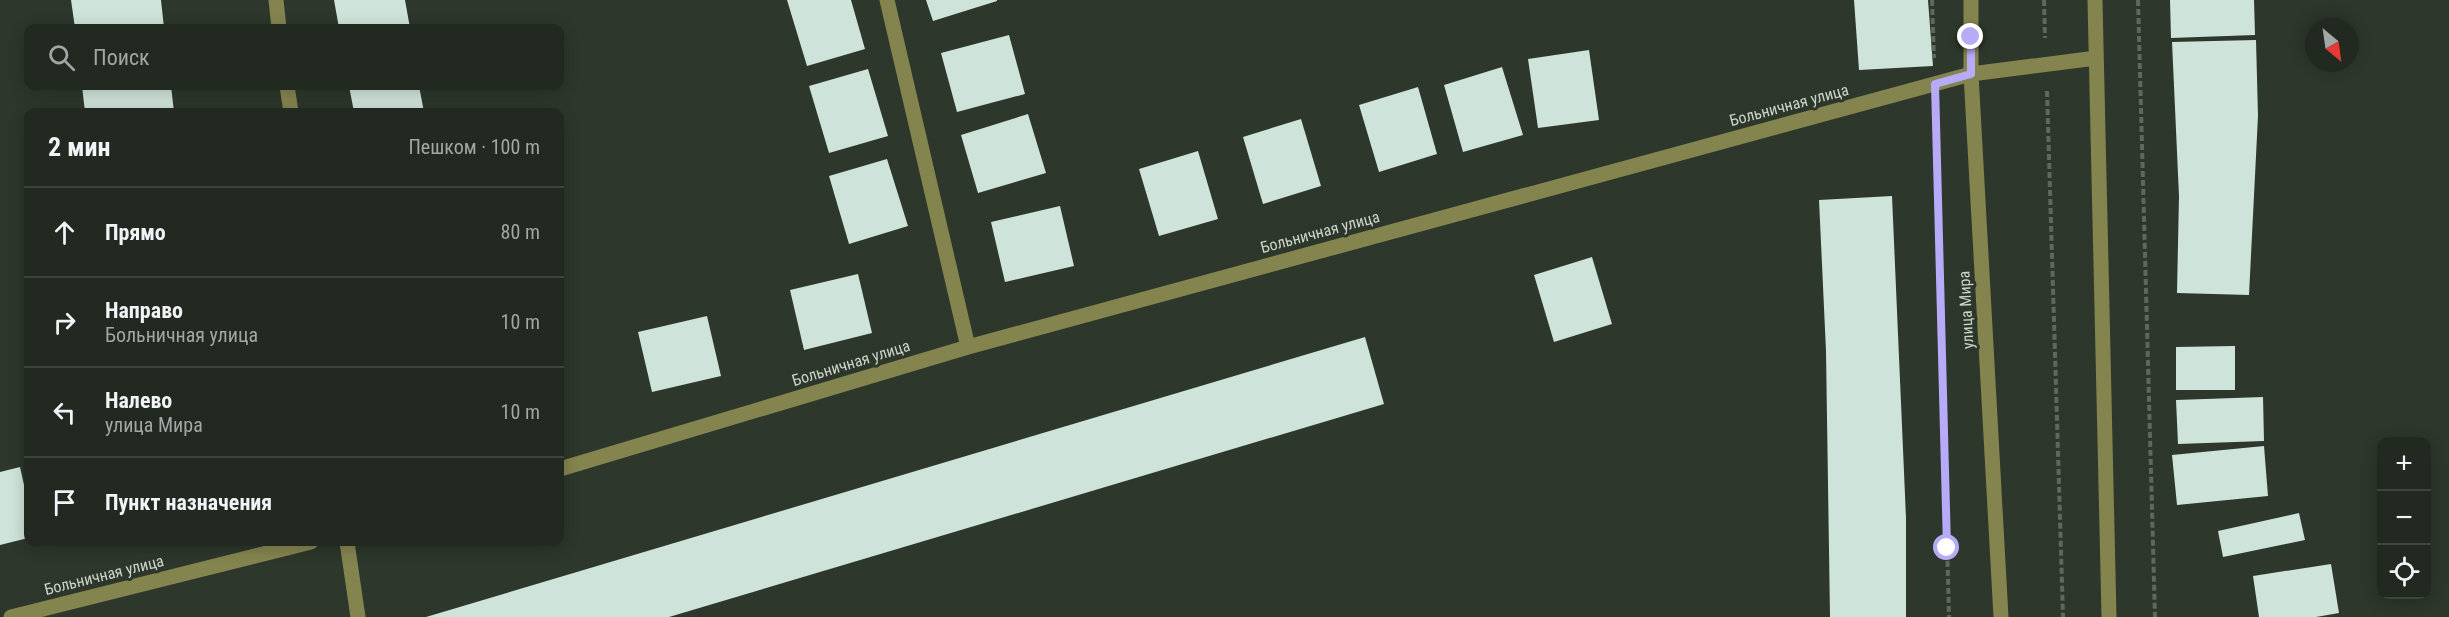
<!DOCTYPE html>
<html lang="ru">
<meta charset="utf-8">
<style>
body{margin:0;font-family:"Roboto Condensed",sans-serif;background:#2e352d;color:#f1f3f6}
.controls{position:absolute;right:18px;bottom:18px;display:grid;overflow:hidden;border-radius:12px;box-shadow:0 3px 15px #0003}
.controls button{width:54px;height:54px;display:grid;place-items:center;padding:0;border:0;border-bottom:2px solid #3f453e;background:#222920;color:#f1f3f6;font:30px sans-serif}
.compass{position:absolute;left:2305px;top:18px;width:54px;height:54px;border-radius:50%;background:#222920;box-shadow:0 3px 15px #0003;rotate:151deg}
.stop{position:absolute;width:18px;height:18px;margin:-14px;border:4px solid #b7abf8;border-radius:50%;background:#fff}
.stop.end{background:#b7abf8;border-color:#fff;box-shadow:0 2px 6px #0008}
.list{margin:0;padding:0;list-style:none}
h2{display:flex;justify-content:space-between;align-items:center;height:78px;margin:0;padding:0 24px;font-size:26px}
h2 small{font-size:20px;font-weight:400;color:#a2a6a5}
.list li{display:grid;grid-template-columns:39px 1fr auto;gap:18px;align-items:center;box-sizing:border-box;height:90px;padding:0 24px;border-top:2px solid #3f453e}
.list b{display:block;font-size:22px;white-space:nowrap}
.list p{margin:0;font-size:20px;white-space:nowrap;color:#a2a6a5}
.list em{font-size:20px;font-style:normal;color:#a2a6a5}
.icon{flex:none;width:33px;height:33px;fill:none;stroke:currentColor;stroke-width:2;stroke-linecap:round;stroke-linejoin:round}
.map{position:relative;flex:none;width:2449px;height:617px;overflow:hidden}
.search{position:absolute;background:#222920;box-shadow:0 3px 15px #0003;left:24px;top:24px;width:540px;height:66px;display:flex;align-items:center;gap:15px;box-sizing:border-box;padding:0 21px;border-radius:12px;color:#a2a6a5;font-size:22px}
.panel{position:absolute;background:#222920;box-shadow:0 3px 15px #0003;left:24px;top:108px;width:540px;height:438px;border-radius:12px}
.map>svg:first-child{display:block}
</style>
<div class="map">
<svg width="2449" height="617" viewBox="0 0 2449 617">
<rect width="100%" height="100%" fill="#2d372b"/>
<path fill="#cee3da" d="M71 0H161L164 28H75Z
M334 0H405L410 28H339Z
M787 0H851L865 49 807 66Z
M926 0H997V1L933 21Z
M1854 0H1928L1933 66 1859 70Z
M2170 0H2254L2255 35 2171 38Z
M1009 35 1025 94 957 112 941 53Z
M2256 40 2258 116 2249 295 2177 293 2179 196 2172 42Z
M1589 50 1599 120 1538 128 1528 59Z
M1502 67 1523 135 1463 152 1444 85Z
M868 69 888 136 829 153 809 86Z
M82 86H171L174 112H85Z
M349 86H419L424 112H354Z
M1418 87 1437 154 1379 172 1359 105Z
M1028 114 1046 173 978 193 961 135Z
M1301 119 1321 186 1263 204 1243 137Z
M1198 151 1218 219 1159 236 1139 169Z
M887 159 908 226 849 244 829 176Z
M1892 196 1906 518V617H1830L1826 351 1819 200Z
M1060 206 1074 266 1005 282 991 222Z
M1592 257 1612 324 1554 342 1534 275Z
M858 274 872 333 804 350 790 290Z
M707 316 721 376 652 392 638 332Z
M1365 337 1384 404 669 617H426Z
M2235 346V390H2176V347Z
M2263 397 2264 441 2178 444 2176 400Z
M2264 446 2268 496 2177 505 2172 455Z
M20 467 28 503V538L0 545V472Z
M2299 513 2305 540 2223 557 2218 531Z
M2331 564 2339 613 2316 617H2259L2253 576Z"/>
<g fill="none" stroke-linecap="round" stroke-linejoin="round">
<path stroke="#5f685d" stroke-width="4" stroke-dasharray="6 3" stroke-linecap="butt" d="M1932 0 1934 58
M2044 0 2045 38
M2138 0 2155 617
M2047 91 2063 617
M1936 111 1949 617"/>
<path stroke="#84844f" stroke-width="15" d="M276 0 279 28
M887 0 968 347
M1971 0V74L2001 617
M2095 0 2109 617
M287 86 291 112
M560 469 968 347 1971 74 2096 58
M347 542 358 617
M11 617 311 542"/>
</g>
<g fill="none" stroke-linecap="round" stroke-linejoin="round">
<path stroke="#b7abf8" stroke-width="8" d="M1947 548 1935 84 1971 74V37"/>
</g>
<g text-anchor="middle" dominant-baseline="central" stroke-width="6" stroke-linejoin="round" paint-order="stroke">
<g font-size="16" fill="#ced4cc" stroke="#2d372b">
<text transform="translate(1789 105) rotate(-15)">Больничная улица</text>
<text transform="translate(1320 232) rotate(-15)">Больничная улица</text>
<text transform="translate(1966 310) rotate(-93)">улица Мира</text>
<text transform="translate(851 363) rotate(-17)">Больничная улица</text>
<text transform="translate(104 575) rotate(-14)">Больничная улица</text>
</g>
</g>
</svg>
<div class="controls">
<button>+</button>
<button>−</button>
<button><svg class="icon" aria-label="locate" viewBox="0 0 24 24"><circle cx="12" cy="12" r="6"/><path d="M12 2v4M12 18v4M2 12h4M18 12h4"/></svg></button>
</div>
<svg class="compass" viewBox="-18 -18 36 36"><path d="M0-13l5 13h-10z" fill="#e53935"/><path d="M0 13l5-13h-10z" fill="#a2a6a5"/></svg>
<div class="stop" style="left:1947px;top:548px"></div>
<div class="stop end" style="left:1971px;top:37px"></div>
<div class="search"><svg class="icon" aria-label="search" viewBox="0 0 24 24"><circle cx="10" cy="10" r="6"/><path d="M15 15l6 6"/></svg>Поиск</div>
<section class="panel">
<h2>2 мин<small>Пешком · 100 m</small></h2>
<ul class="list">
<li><svg class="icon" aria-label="ahead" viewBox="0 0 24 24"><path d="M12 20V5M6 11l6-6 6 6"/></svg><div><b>Прямо</b></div><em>80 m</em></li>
<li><svg class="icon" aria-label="right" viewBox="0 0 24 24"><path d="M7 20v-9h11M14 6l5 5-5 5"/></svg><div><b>Направо</b><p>Больничная улица</p></div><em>10 m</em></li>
<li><svg class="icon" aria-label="left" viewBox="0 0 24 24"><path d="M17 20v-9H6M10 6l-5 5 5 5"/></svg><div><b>Налево</b><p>улица Мира</p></div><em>10 m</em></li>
<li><svg class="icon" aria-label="arrive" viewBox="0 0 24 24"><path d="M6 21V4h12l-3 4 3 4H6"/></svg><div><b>Пункт назначения</b></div></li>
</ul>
</section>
</div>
